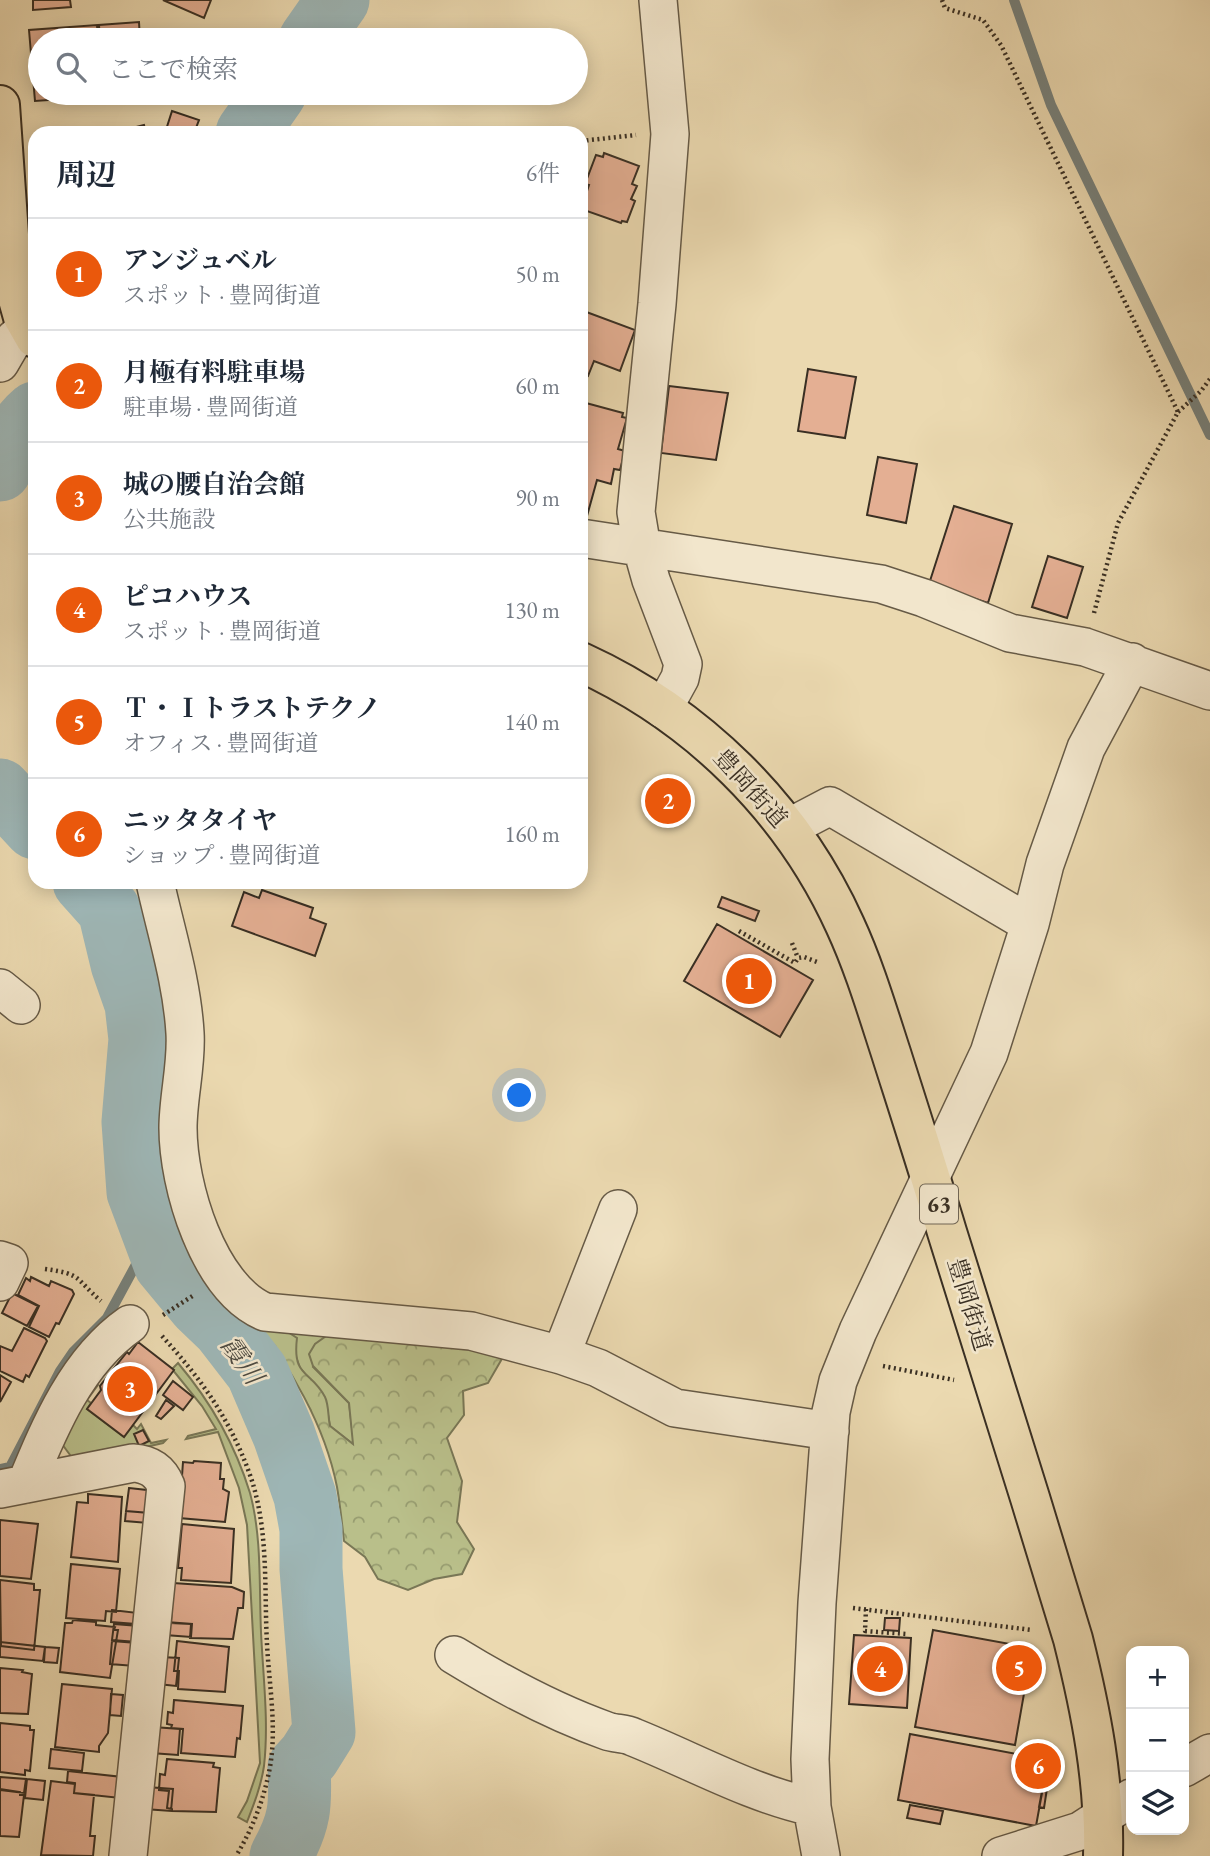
<!DOCTYPE html>
<html lang="ja">
<meta charset="utf-8">
<style>
body{margin:0;font-family:"EB Garamond","Noto Serif JP",serif;background:#f6f6f7;color:#1f2937}
.controls{position:absolute;right:21px;bottom:21px;display:grid;overflow:hidden;border-radius:14px;box-shadow:0 4px 18px #0003}
.controls button{width:63px;height:63px;display:grid;place-items:center;padding:0;border:0;border-bottom:2px solid #e0e1e3;background:#fff;color:#1f2937;font:35px sans-serif}
.you{position:absolute;left:520px;top:1096px;width:24px;height:24px;margin:-18px;border:5px solid #fff;border-radius:50%;background:#1a73e8;box-shadow:0 0 0 10px #1a73e833}
.badge{display:grid;place-items:center;width:46px;height:46px;border-radius:50%;background:#ea580c;color:#fff;font-size:23px;font-weight:700}
.pin{position:absolute;translate:-50% -50%;border:4px solid #fff;box-shadow:0 2px 7px #0006}
.list{margin:0;padding:0;list-style:none}
h2{display:flex;justify-content:space-between;align-items:center;height:91px;margin:0;padding:0 28px;font-size:30px}
h2 small{font-size:23px;font-weight:400;color:#747a83}
.list li{display:grid;grid-template-columns:46px 1fr auto;gap:21px;align-items:center;box-sizing:border-box;height:112px;padding:0 28px;border-top:2px solid #e0e1e3}
.list b{display:block;font-size:26px;white-space:nowrap}
.list p{margin:0;font-size:23px;white-space:nowrap;color:#747a83}
.list em{font-size:23px;font-style:normal;color:#747a83}
.icon{flex:none;width:38px;height:38px;fill:none;stroke:currentColor;stroke-width:2;stroke-linecap:round;stroke-linejoin:round}
.map{position:relative;flex:none;width:1210px;height:1856px;overflow:hidden}
.search{position:absolute;background:#fff;box-shadow:0 4px 18px #0003;left:28px;top:28px;width:560px;height:77px;display:flex;align-items:center;gap:18px;box-sizing:border-box;padding:0 24px;border-radius:38px;color:#747a83;font-size:26px}
.panel{position:absolute;background:#fff;box-shadow:0 4px 18px #0003;left:28px;top:126px;width:560px;height:763px;border-radius:21px}
.map>svg:first-child{display:block}
</style>
<div class="map">
<svg width="1210" height="1856" viewBox="0 0 1210 1856">
<defs>
<pattern id="forest-crowns" width="20" height="18" patternUnits="userSpaceOnUse" patternTransform="scale(1.75)"><rect width="20" height="18" fill="#b9bf8a"/><path d="M2 6a3 3 0 1 1 6 0M12 15a3 3 0 1 1 6 0" fill="none" stroke="#979c70"/></pattern>
</defs>
<rect width="100%" height="100%" fill="#ebd9b0"/>
<filter id="stains"><feTurbulence type="fractalNoise" baseFrequency=".00286" numOctaves="4"/><feColorMatrix values="0 0 0 0 .2 0 0 0 0 .09 0 0 0 0 .02 0 0 0 .5 -.17"/></filter>
<radialGradient id="worn" r=".72"><stop offset=".6" stop-color="#630" stop-opacity="0"/><stop offset="1" stop-color="#630" stop-opacity=".3"/></radialGradient>
<path fill="#b9bf8a" stroke="#797756" stroke-width="2" d="M271 1321 342 1327 313 1367 349 1403 354 1445 330 1426 325 1398 300 1368 295 1354Z
M178 1363C211 1402 235 1444 250 1493 262 1537 259 1587 261 1632 263 1676 269 1722 264 1766 261 1786 254 1804 247 1822L238 1817 247 1801 260 1763 247 1525 239 1488 218 1432 186 1439 188 1436 216 1429 202 1406 172 1369Z
M94 1382 98 1385 87 1400 91 1403 87 1409 123 1436 133 1425 137 1429 141 1424 151 1443 166 1440 163 1443 76 1463 59 1440Z"/>
<path fill="url(#forest-crowns)" stroke="#797756" stroke-width="2" d="M250 1318 271 1321 297 1338C292 1378 311 1370 325 1397 329 1405 328 1418 330 1426L353 1444 349 1403 313 1366 309 1354 315 1344 329 1334 507 1350 488 1383 463 1391 464 1415 447 1438 462 1481 457 1522 474 1549 462 1574 434 1579 408 1590 378 1579 365 1557 344 1541C342 1523 340 1504 337 1487 325 1426 290 1364 250 1318Z"/>
<g fill="none" stroke-linecap="round" stroke-linejoin="round">
<path stroke="#76817c" stroke-width="10" d="M1014 0 1051 105 1210 435
M0 1469 10 1467 60 1371 73 1352 107 1318 139 1259 156 1240"/>
<path stroke="#9eb7b7" stroke-width="63" d="M310 40 338 0
M247 133 275 93
M0 470C8 450 18 427 35 413
M0 790 35 828
M84 882 109 910 122 964 136 1004 140 1039 133 1122 138 1192 165 1264 199 1305 223 1328 257 1372 284 1435 305 1496 311 1529V1569L324 1732 309 1756 299 1767C301 1806 300 1822 281 1856"/>
</g>
<path fill="#e4af93" stroke="#392f23" stroke-width="2" d="M33 0H70L71 7 33 10Z
M163 0H211L204 18Z
M139 22 140 40H100L99 25Z
M97 25 98 40H40V93H92V97L35 101 29 30Z
M172 111 199 120 194 133H165Z
M144 125 146 133H113Z
M604 153 639 166 632 184 637 186 631 199 635 201 627 222 622 221 621 223 581 209 589 185 585 184 596 155 603 157Z
M581 310 635 330 620 371 594 361 588 376 581 373Z
M808 369 856 377 845 438 798 431Z
M669 386 728 393 716 460 661 453Z
M586 403 623 413 622 417 627 418 618 449 625 451 620 470 614 469 611 484 597 480 587 516 584 515 582 520 581 412H584Z
M878 457 917 464 906 523 867 515Z
M954 506 1012 524 988 603 929 584Z
M1048 556 1083 567 1067 618 1032 607Z
M262 890 313 908 310 918 326 924 315 956 232 926 244 892 259 898Z
M722 897 759 911 755 921 718 907Z
M717 924 813 980 780 1037 684 981Z
M31 1277 49 1286 51 1281 72 1290 74 1294 59 1324 56 1323 49 1337 29 1327 39 1306 18 1295 26 1278 30 1281Z
M12 1293 38 1306 27 1326 2 1313Z
M24 1328 45 1338 47 1341 29 1377 26 1375 23 1382 0 1371V1346L12 1351Z
M138 1342 174 1370 124 1437 87 1409 101 1390 100 1386 127 1352 129 1354Z
M0 1375 11 1382 0 1402Z
M173 1381 193 1397 183 1410 163 1395Z
M166 1400 174 1406 161 1419 156 1416Z
M143 1430 149 1441 139 1446 134 1434Z
M194 1461 221 1463 220 1479H224L223 1489 229 1492 225 1522 179 1518 183 1462 193 1463Z
M129 1488 147 1490 152 1494 149 1513 126 1511Z
M88 1494 122 1497 118 1562 71 1557 77 1502 88 1503Z
M126 1511 149 1513 148 1523 125 1521Z
M0 1520 38 1524 31 1579 0 1576Z
M182 1524 234 1529 231 1583 181 1580 182 1568H178Z
M71 1564 120 1569 116 1612 106 1611 105 1621 66 1618Z
M0 1580 34 1584V1590H40L34 1650 1 1646Z
M173 1583 232 1587 244 1592 243 1608H238L233 1639 190 1638 191 1624 171 1623Z
M112 1610 138 1613 136 1624 111 1622Z
M885 1618H900L899 1631 884 1630Z
M73 1620 96 1622V1625L115 1627 114 1630H118L110 1678 60 1672 65 1623H72Z
M166 1622 192 1624 191 1637 165 1635Z
M114 1624 139 1626 137 1642 112 1640Z
M933 1630 1032 1648 1015 1745 915 1727Z
M854 1635 911 1638 907 1708 849 1704Z
M112 1641 137 1643 135 1666 110 1664Z
M177 1641 229 1647 225 1692 178 1689 179 1671H174Z
M0 1642 45 1647 43 1661 0 1657Z
M45 1647 59 1648 57 1663 44 1662Z
M161 1657 179 1658 176 1686 158 1684Z
M0 1668 23 1670 22 1672 32 1674 28 1714 0 1713Z
M62 1684 112 1689 108 1733 99 1746V1752L55 1747Z
M111 1694 123 1695 121 1716 110 1715Z
M174 1700 243 1706 240 1739 237 1738 235 1757 181 1753 183 1729 171 1728 172 1725 167 1724 168 1712 173 1713Z
M0 1723 30 1726V1730H34L30 1771 25 1770V1775L0 1772Z
M153 1727 180 1729 178 1755 151 1753Z
M910 1734 1048 1760 1036 1826 898 1800Z
M51 1749 84 1753 82 1771 49 1768Z
M167 1759 214 1763 213 1767 220 1768 216 1812 172 1811V1809L167 1808 169 1791 159 1790 160 1774 165 1775Z
M68 1771 122 1777 120 1798 74 1793 75 1783 67 1782Z
M0 1777 26 1779 24 1793 0 1790Z
M27 1779 45 1781 43 1800 25 1798Z
M51 1781 75 1784 74 1793 94 1795 90 1836H95L93 1856 41 1855Z
M1044 1781 1048 1782 1044 1808 1039 1807Z
M147 1787 173 1789 171 1811 145 1809Z
M0 1789 20 1792V1795H24L19 1837 0 1836Z
M910 1805 943 1811 940 1824 907 1818Z"/>
<g fill="none" stroke-linecap="round" stroke-linejoin="round">
<defs>
<path id="minor" d="M658 0 670 134 657 304 636 512 642 548 651 580 683 664 680 678 663 709
M0 363 14 339 28 327
M581 538 881 584 924 598 1010 633 1085 647 1210 691
M788 828 830 806 1030 924
M155 882C166 932 182 981 185 1033 187 1064 178 1097 178 1128 178 1185 208 1288 265 1312L471 1331 561 1355 598 1368 675 1408 830 1431
M0 988 21 1005
M0 1260 9 1263 0 1282
M561 1355 618 1209
M26 1484C50 1426 77 1361 130 1324
M0 1489 133 1463C149 1464 160 1471 166 1486L128 1856
M454 1655C503 1685 553 1712 607 1731 615 1734 625 1733 633 1737 693 1761 749 1793 812 1807
M1184 1768 1210 1753
M821 1856 812 1807 810 1759 817 1603 831 1412 838 1381 858 1331 989 1053 1030 924 1045 864 1086 748 1132 662
M1001 1856 1080 1831 1131 1798"/>
<path id="major" d="M0 105 12 278 23 317 35 338
M581 662C697 715 792 808 845 925 864 966 877 1010 891 1053 910 1113 929 1172 947 1232 990 1368 1032 1503 1073 1639 1091 1711 1105 1782 1103 1856"/>
</defs>
<use href="#minor" stroke="#665a46" stroke-width="40"/>
<use href="#major" stroke="#392f23" stroke-width="42"/>
<path stroke="#392f23" stroke-width="4.5" stroke-dasharray="2 3.5" stroke-linecap="butt" d="M942 0 945 8 983 20 1001 45 1178 412 1118 523 1094 613
M581 141 636 135
M1178 412 1201 391 1210 379
M739 931 795 963 798 958 804 957 820 963
M792 943 798 958
M45 1269C83 1274 75 1279 101 1301
M163 1315 194 1295
M162 1336C202 1380 230 1419 250 1475 269 1529 264 1588 267 1644 269 1684 277 1727 270 1767 264 1799 253 1828 236 1856
M883 1366 954 1380
M853 1608 1032 1630
M866 1609 865 1631 907 1634"/>
<use href="#minor" stroke="#f2e6cc" stroke-width="37"/>
<use href="#major" stroke="#ebd9b0" stroke-width="38"/>
</g>
<g text-anchor="middle" dominant-baseline="central" stroke-width="5" stroke-linejoin="round" paint-order="stroke">
<rect fill="#f2e6cc" stroke="#706656" stroke-width="2" x="920" y="1184.5" width="38" height="39" rx="5"/>
<g font-size="23" font-weight="bold" fill="#392f23">
<text x="939" y="1204">63</text>
</g>
<g font-size="24" fill="#392f23" stroke="#f2e6cc">
<text transform="translate(751 788) rotate(48)">豊岡街道</text>
<text transform="translate(970 1304) rotate(73)">豊岡街道</text>
</g>
<g font-size="26" font-style="italic" fill="#4d4a41" stroke="#f2e6cc">
<text transform="translate(242 1360) rotate(55)">霞川</text>
</g>
</g>
<rect width="100%" height="100%" filter="url(#stains)"/>
<rect width="100%" height="100%" fill="url(#worn)"/>
</svg>
<div class="controls">
<button>+</button>
<button>−</button>
<button><svg class="icon" aria-label="layers" viewBox="0 0 24 24"><path d="M12 4l9 5-9 5-9-5zM3 14l9 5 9-5"/></svg></button>
</div>
<div class="you"></div>
<div class="pin badge" style="left:749px;top:981px">1</div>
<div class="pin badge" style="left:668px;top:801px">2</div>
<div class="pin badge" style="left:130px;top:1389px">3</div>
<div class="pin badge" style="left:880px;top:1669px">4</div>
<div class="pin badge" style="left:1019px;top:1668px">5</div>
<div class="pin badge" style="left:1038px;top:1766px">6</div>
<div class="search"><svg class="icon" aria-label="search" viewBox="0 0 24 24"><circle cx="10" cy="10" r="6"/><path d="M15 15l6 6"/></svg>ここで検索</div>
<section class="panel">
<h2>周辺<small>6件</small></h2>
<ul class="list">
<li><span class="badge">1</span><div><b>アンジュベル</b><p>スポット · 豊岡街道</p></div><em>50 m</em></li>
<li><span class="badge">2</span><div><b>月極有料駐車場</b><p>駐車場 · 豊岡街道</p></div><em>60 m</em></li>
<li><span class="badge">3</span><div><b>城の腰自治会館</b><p>公共施設</p></div><em>90 m</em></li>
<li><span class="badge">4</span><div><b>ピコハウス</b><p>スポット · 豊岡街道</p></div><em>130 m</em></li>
<li><span class="badge">5</span><div><b>Ｔ・Ｉトラストテクノ</b><p>オフィス · 豊岡街道</p></div><em>140 m</em></li>
<li><span class="badge">6</span><div><b>ニッタタイヤ</b><p>ショップ · 豊岡街道</p></div><em>160 m</em></li>
</ul>
</section>
</div>
